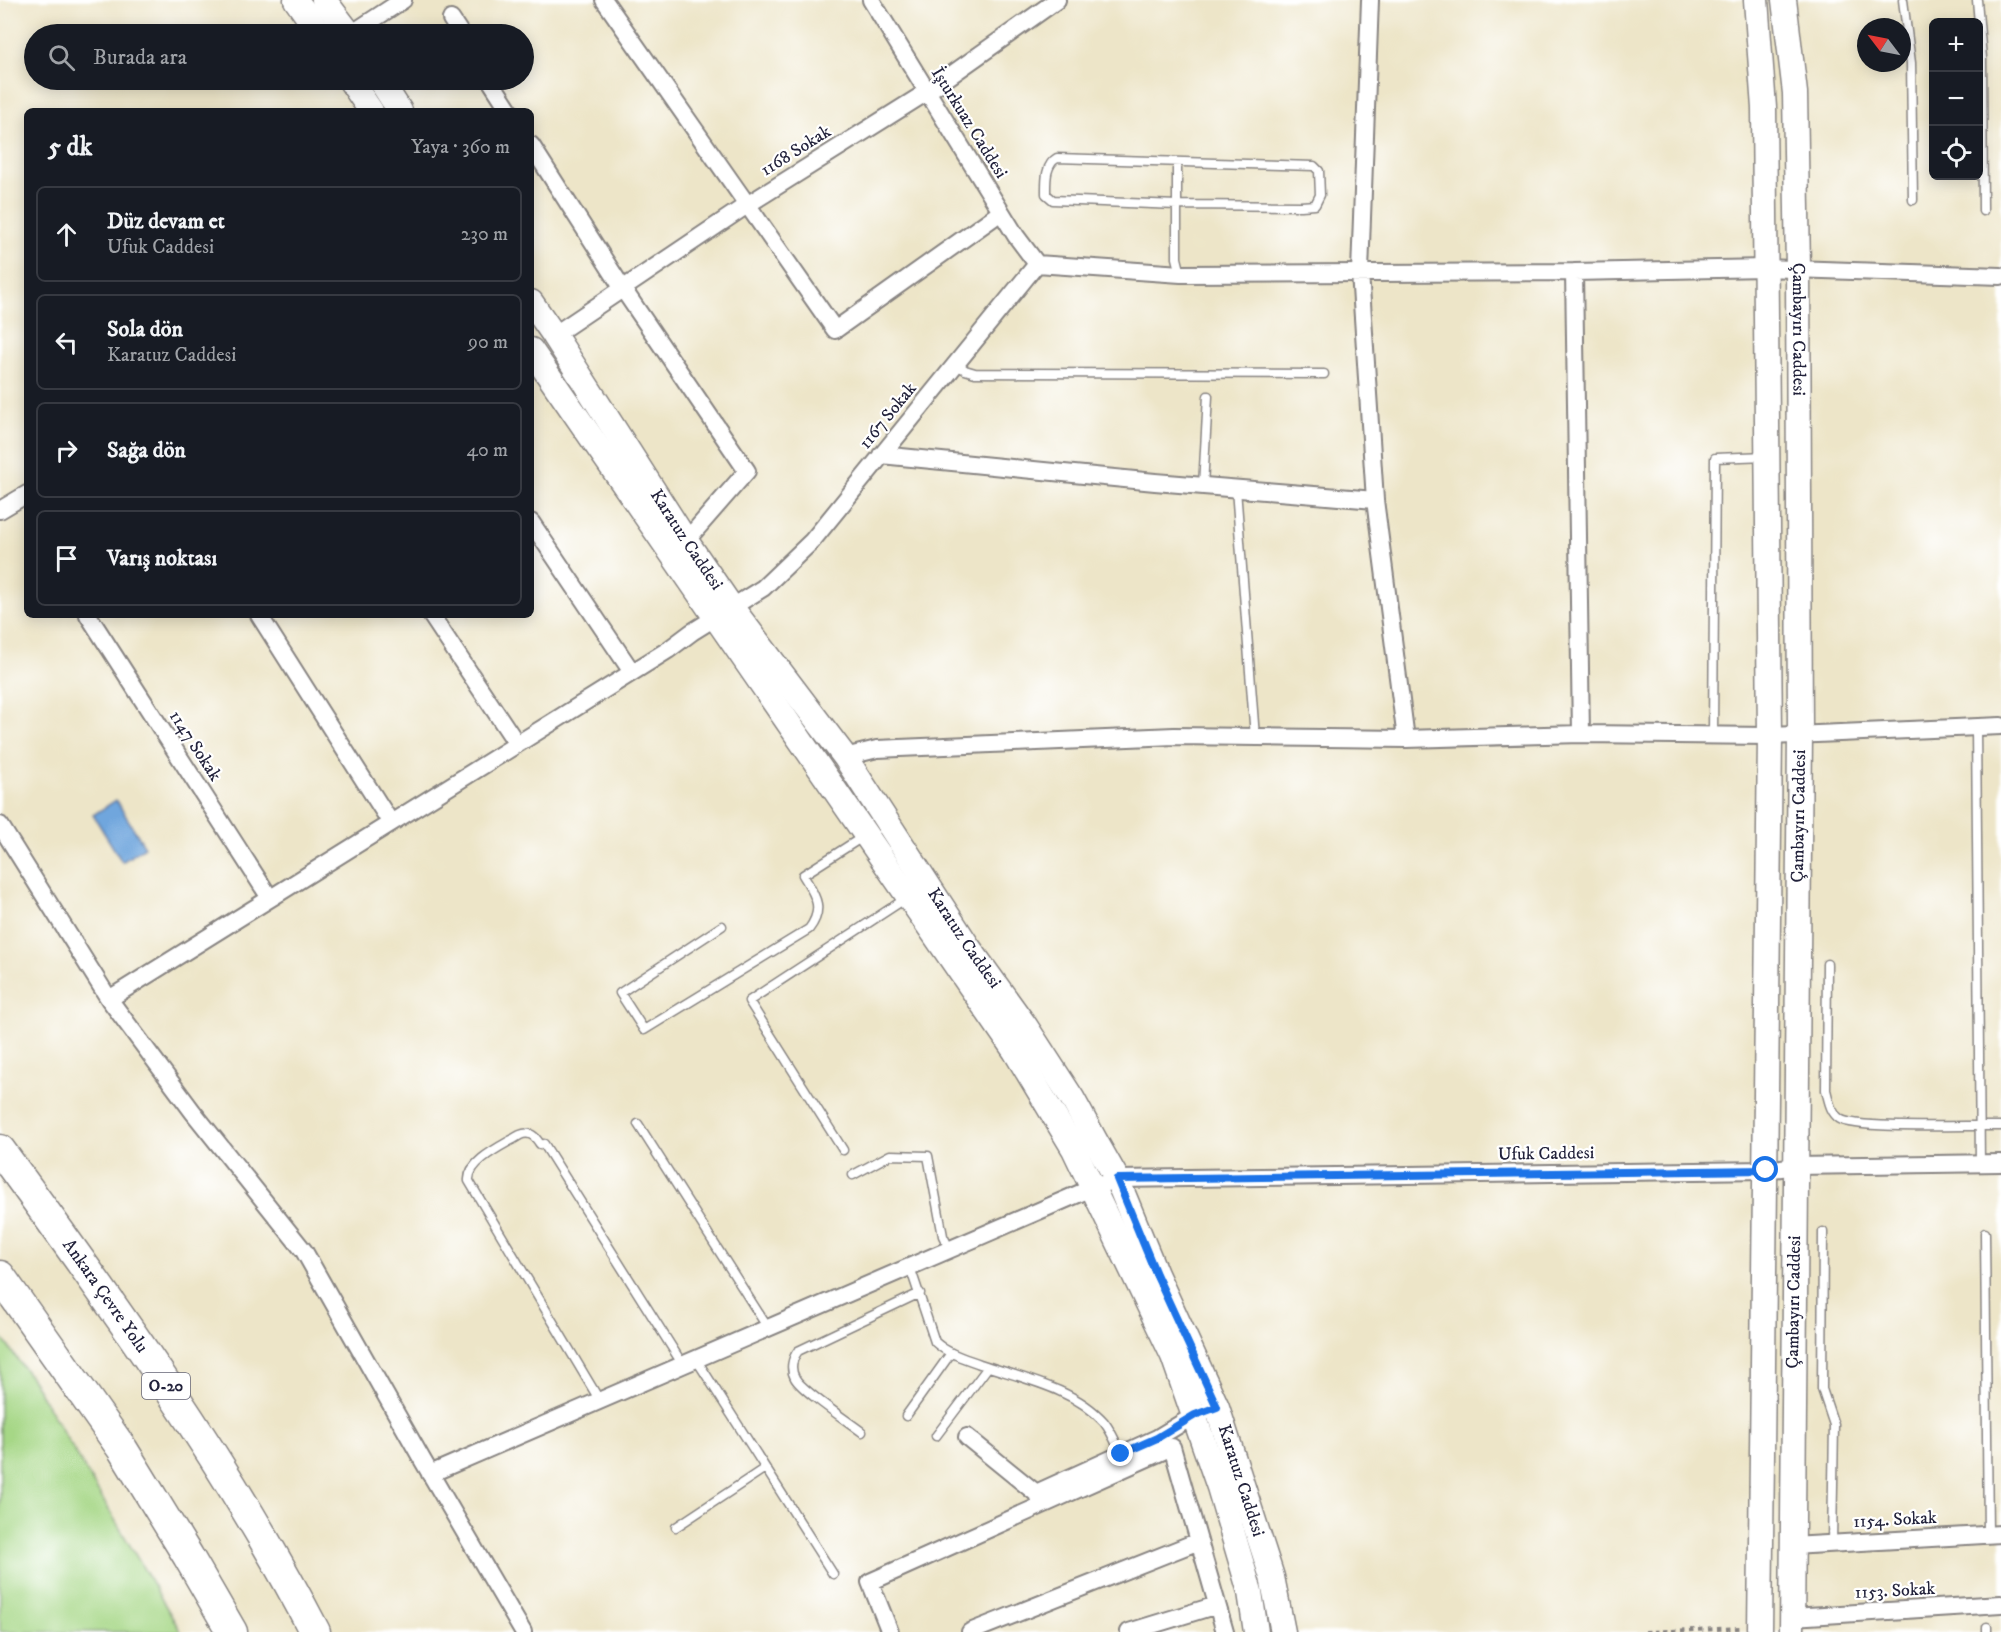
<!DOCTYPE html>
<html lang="tr">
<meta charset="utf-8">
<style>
body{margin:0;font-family:"IM FELL DW Pica",serif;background:#20242c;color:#f1f3f6}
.controls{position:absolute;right:18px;top:18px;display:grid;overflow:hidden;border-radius:9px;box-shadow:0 3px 15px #0003}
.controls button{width:54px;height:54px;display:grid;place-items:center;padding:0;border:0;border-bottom:2px solid #363941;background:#171b24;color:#f1f3f6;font:30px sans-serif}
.compass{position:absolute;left:1857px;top:18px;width:54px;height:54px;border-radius:50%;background:#171b24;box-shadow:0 3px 15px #0003;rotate:302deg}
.stop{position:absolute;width:18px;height:18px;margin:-14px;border:4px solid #1a73e8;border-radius:50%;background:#fff}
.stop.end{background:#1a73e8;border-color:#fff;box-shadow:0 2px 6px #0008}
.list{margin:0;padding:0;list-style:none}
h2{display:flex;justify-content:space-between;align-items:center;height:78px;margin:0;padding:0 24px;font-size:26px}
h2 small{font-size:20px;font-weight:400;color:#9ea1a6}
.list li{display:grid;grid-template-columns:39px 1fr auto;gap:18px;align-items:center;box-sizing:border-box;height:96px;margin:0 12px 12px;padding:0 12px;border:2px solid #363941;border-radius:9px}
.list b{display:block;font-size:22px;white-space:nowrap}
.list p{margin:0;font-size:20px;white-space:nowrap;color:#9ea1a6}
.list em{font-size:20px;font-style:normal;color:#9ea1a6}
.icon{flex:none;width:33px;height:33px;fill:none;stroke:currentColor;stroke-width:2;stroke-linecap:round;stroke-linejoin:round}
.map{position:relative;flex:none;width:2001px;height:1632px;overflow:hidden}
.search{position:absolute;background:#171b24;box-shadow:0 3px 15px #0003;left:24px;top:24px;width:510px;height:66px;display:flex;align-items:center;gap:15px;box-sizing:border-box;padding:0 21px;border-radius:33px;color:#9ea1a6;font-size:22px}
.panel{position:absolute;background:#171b24;box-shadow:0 3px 15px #0003;left:24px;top:108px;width:510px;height:510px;border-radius:9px}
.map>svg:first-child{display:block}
</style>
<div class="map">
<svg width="2001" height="1632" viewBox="0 0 2001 1632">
<rect width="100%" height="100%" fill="#fff"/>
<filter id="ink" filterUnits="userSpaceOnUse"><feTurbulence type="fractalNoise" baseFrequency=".0167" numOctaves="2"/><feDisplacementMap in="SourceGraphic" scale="12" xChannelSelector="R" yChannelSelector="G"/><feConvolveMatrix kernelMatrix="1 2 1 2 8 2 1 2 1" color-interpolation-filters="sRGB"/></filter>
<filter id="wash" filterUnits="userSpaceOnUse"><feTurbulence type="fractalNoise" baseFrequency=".008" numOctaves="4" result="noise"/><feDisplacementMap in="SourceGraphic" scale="24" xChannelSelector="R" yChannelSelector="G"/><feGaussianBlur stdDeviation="1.35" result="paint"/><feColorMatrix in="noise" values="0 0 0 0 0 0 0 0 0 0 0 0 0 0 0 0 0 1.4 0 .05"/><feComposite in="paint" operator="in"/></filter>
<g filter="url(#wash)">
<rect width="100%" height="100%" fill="#ede5c8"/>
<path fill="#a6d786" stroke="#647c60" stroke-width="1.5" d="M0 1335 33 1381 181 1632H0Z"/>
<path fill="#6fa6dd" stroke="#48648c" stroke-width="1.5" d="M116 800 145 847 122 862 93 815Z"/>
</g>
<g filter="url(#ink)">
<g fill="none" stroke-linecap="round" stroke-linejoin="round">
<defs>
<path id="lane" d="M1903 0 1911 63 1913 200
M1977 0 1982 58 1983 211
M1057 158 1314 166 1319 171 1320 195 1315 205 1301 206 1177 205 1053 200 1046 194C1046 181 1045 165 1057 158Z
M1177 162V258L1181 274
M956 363 965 370 975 373 1324 374
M1203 486 1208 396
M1236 489 1255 737
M1976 727 1980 1164
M1713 735 1715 458 1767 456
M722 926 620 993 644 1030 809 929C825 908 815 895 803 875L864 836
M1827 964 1826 1090C1829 1101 1830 1112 1840 1119 1857 1130 1974 1125 2001 1126
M638 1124 768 1328
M540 1144C535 1136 530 1131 520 1135 504 1145 467 1161 469 1181L600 1401
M544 1144 683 1365
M843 1150 749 1001 908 897
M853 1175 890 1155 928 1156 943 1236 950 1250
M1823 1232 1822 1389 1834 1425 1832 1543
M1985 1233 1988 1535
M910 1267 935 1342C948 1354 964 1358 980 1364 1021 1378 1074 1388 1104 1422 1112 1432 1116 1443 1121 1454
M696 1359 833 1574
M906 1416 951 1353
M862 1432C849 1422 801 1390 795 1378 790 1369 792 1359 798 1351L920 1293
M936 1436 988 1367
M676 1527 765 1468
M1987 1632V1627"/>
<path id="street" d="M604 0 835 330 1001 212
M871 0 1016 236 1037 264
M1370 0 1360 272 1375 500 1406 739
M451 19 461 34
M351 34 403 0
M490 80 510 111
M531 145 623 289 747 471 686 541
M1037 264 1181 274 1574 272 1765 268 2001 276
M1574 272 1581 734
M554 335 747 205 927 92 1057 0
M881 455 1155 482 1375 500
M0 510 27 494
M531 522 632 672
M88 615 270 898
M259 615 391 823
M431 615 517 744
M845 757 877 749 1174 736 1406 739 1581 734 1770 736 2001 726
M0 825 109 999 193 1112 304 1251 423 1461 523 1632
M109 999 668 650 692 632 763 588 812 541 1037 264
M967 1437 1036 1493 1157 1438 1195 1415 1204 1412
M430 1474 1092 1188 1117 1179 1766 1170 1796 1166 2001 1163
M1792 1546 2001 1534
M1792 1617 2001 1604
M890 1632 870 1582 1172 1447 1225 1632
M970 1632 1199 1541
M1129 1632 1217 1605"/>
<g id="secondary">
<path d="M296 0 320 34"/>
<path d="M324 0 350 34"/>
<path d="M1756 0 1764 108 1770 736 1760 1632"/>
<path id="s1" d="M1784 0 1795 93 1798 268 1800 734 1792 1632"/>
<path d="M350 80 371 111"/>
<path d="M380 80 400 111"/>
<path id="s2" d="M531 302 554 335 686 541 732 608 845 757 969 948 1026 1027 1072 1098 1096 1142 1117 1179 1156 1274 1217 1407 1272 1577 1283 1632"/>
<path d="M531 350 1015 1051 1074 1149 1173 1356 1219 1487 1250 1592 1256 1632"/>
</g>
<g id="highway">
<path id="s3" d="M0 1150C113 1305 227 1462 315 1632"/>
<path d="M0 1276 123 1450 188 1556 232 1632"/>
</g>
</defs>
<use href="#lane" stroke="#888482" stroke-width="11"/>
<use href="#street" stroke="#888482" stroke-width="20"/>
<use href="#secondary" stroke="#888482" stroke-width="27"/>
<use href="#highway" stroke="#888482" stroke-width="33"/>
<path stroke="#888482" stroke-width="4" stroke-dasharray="4.5 4.5" stroke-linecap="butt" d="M1645 1632 1742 1628"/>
<use href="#lane" stroke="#fff" stroke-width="8"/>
<use href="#street" stroke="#fff" stroke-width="16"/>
<use href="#secondary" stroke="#fff" stroke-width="24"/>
<use href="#highway" stroke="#fff" stroke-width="30"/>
</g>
</g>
<g fill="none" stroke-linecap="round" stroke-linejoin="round" filter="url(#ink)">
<path stroke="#1a73e8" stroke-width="8" d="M1121 1454 1157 1438 1195 1415 1217 1407 1156 1274 1117 1179 1766 1170"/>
</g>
<g text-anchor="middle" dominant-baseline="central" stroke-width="4.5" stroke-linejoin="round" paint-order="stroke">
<rect fill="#fff" stroke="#646476" stroke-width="1.5" x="142" y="1373" width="48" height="26" rx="4.5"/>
<g font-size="16" font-weight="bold" fill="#22223b">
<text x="166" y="1386">O-20</text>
</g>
<g font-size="18" fill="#22223b" stroke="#fff">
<text transform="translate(969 123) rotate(58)">İşturkuaz Caddesi</text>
<text transform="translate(796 151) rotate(-32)">1168 Sokak</text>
<text stroke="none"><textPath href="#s1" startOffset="330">Çambayırı Caddesi</textPath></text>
<text transform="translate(888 416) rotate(-51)">1167 Sokak</text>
<text stroke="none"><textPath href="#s2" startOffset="284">Karatuz Caddesi</textPath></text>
<text transform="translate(195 746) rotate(57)">1147 Sokak</text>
<text transform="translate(1799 816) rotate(-89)">Çambayırı Caddesi</text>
<text stroke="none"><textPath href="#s2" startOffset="770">Karatuz Caddesi</textPath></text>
<text transform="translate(1546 1154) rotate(-1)">Ufuk Caddesi</text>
<text stroke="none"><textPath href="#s3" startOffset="180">Ankara Çevre Yolu</textPath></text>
<text transform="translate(1794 1302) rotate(-89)">Çambayırı Caddesi</text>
<text stroke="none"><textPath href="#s2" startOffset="1382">Karatuz Caddesi</textPath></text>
<text transform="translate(1895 1520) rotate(-3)">1154. Sokak</text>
<text transform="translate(1895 1591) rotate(-3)">1153. Sokak</text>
</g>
</g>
</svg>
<div class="controls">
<button>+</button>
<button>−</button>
<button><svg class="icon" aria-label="locate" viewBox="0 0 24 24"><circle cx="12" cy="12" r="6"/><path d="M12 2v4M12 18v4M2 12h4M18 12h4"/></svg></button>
</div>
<svg class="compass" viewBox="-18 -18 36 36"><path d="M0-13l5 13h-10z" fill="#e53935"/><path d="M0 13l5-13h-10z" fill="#9ea1a6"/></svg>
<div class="stop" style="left:1766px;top:1170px"></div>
<div class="stop end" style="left:1121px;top:1454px"></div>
<div class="search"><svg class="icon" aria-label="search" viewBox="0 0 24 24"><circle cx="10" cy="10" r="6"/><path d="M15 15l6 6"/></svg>Burada ara</div>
<section class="panel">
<h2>5 dk<small>Yaya · 360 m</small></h2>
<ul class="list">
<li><svg class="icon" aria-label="ahead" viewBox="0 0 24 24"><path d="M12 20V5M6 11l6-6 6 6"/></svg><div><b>Düz devam et</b><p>Ufuk Caddesi</p></div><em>230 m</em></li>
<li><svg class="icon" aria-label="left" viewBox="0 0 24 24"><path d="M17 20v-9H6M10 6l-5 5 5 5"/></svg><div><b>Sola dön</b><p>Karatuz Caddesi</p></div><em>90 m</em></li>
<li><svg class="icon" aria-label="right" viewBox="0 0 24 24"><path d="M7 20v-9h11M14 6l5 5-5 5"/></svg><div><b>Sağa dön</b></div><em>40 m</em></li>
<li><svg class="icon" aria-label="arrive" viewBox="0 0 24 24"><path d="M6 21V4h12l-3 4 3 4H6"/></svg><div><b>Varış noktası</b></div></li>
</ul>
</section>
</div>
